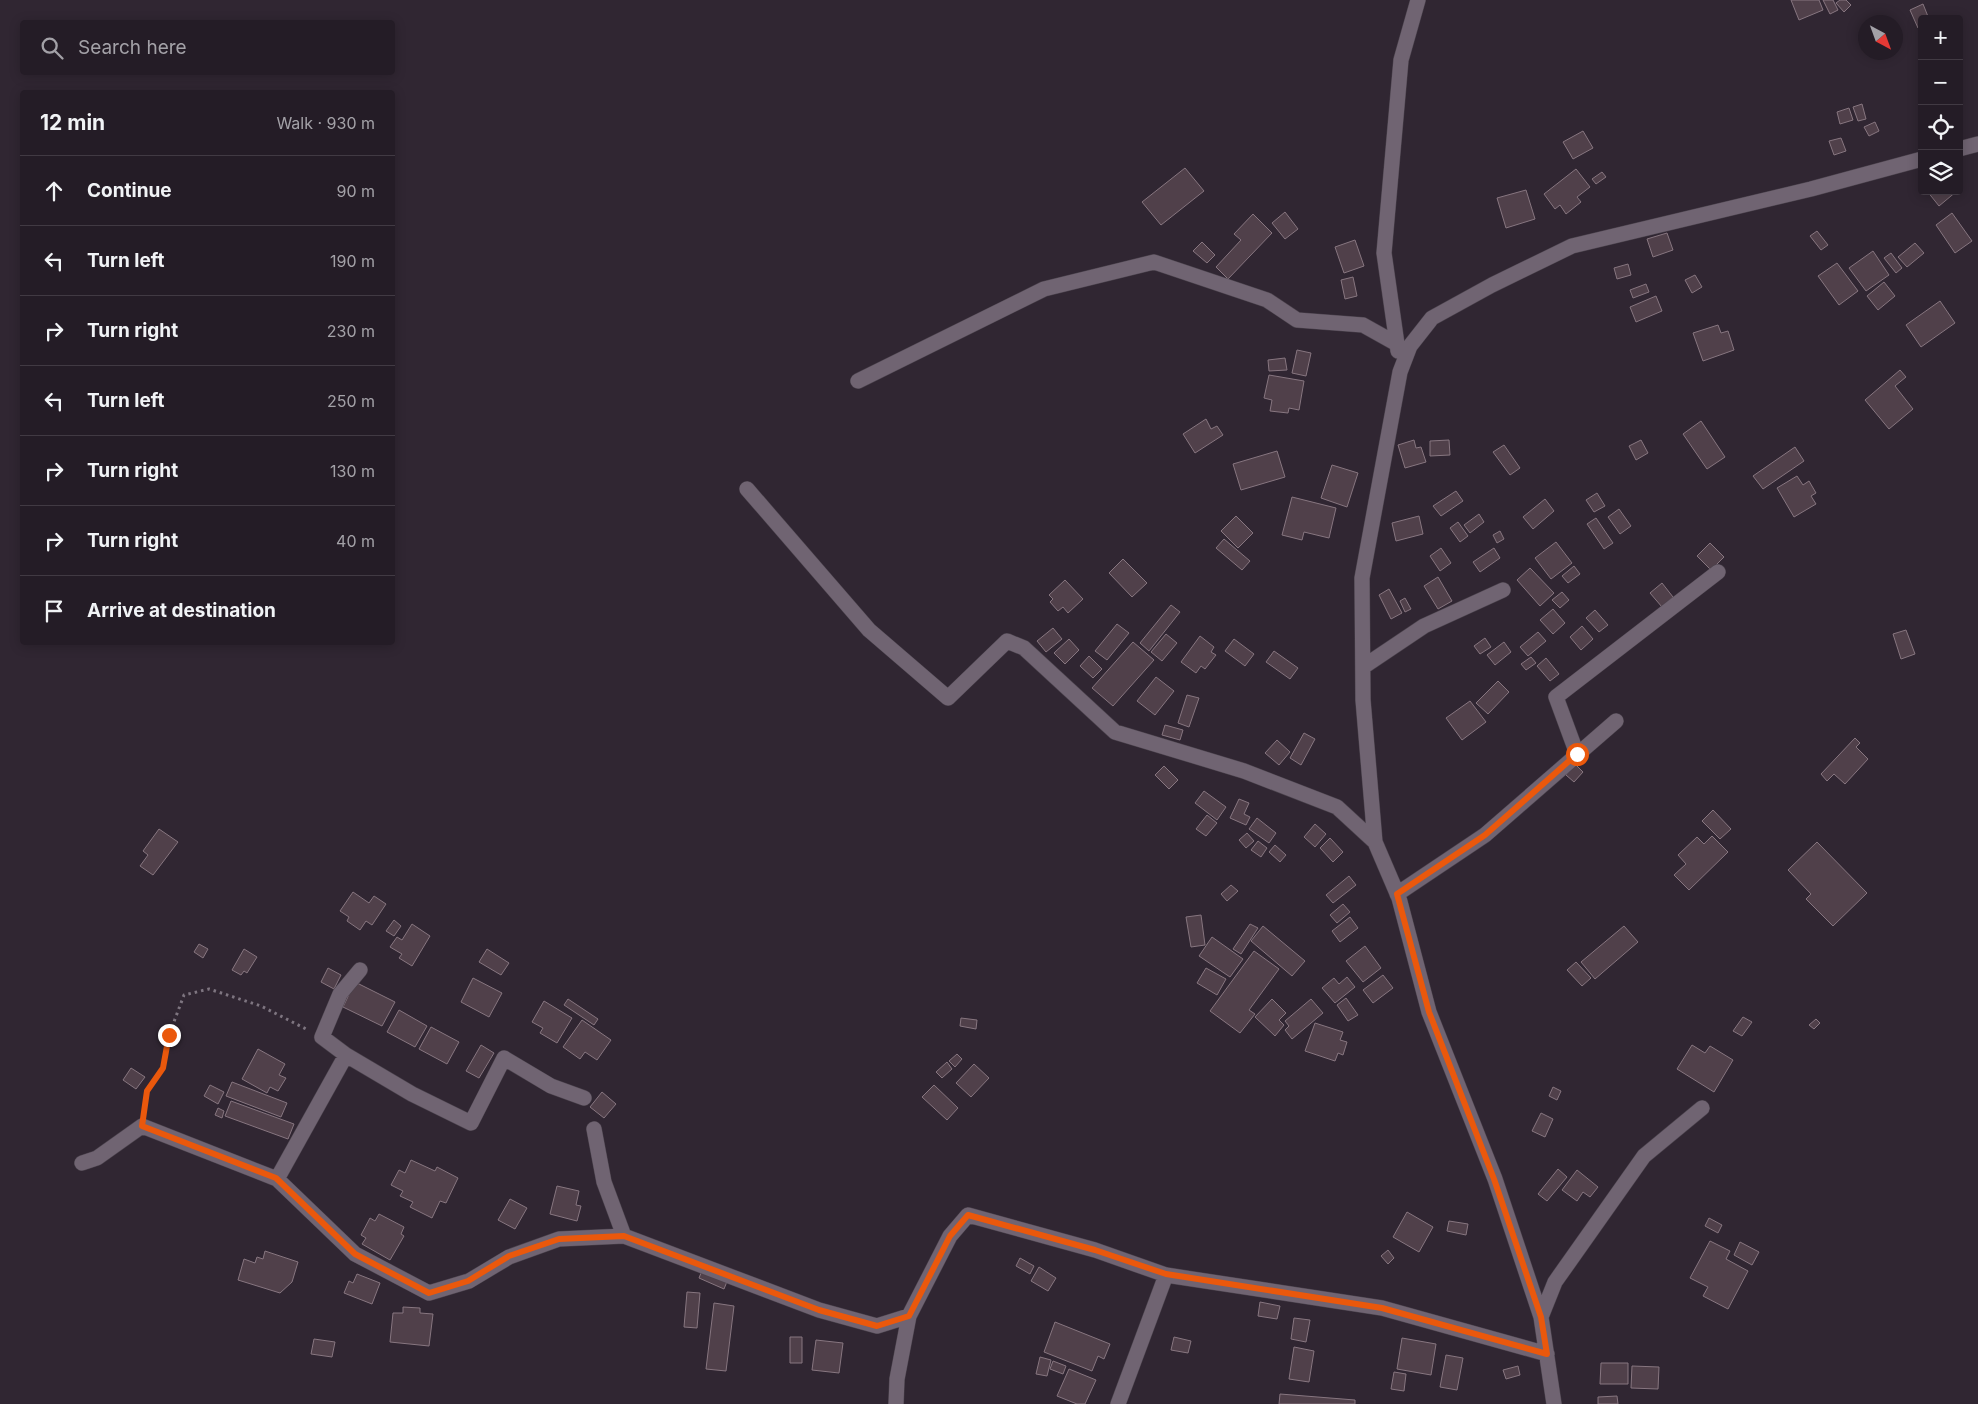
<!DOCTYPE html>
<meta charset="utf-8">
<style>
body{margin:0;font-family:Inter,sans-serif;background:#302932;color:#f1f3f6}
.controls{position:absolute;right:15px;top:15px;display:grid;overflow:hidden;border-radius:5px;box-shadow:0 2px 12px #0003}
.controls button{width:45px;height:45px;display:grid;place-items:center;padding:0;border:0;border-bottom:1px solid #413a43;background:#241c26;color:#f1f3f6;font:25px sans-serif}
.compass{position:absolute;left:1858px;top:15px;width:45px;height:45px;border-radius:50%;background:#241c26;box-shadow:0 2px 12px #0003;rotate:139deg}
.stop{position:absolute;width:15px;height:15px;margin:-11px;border:4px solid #ea580c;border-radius:50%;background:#fff}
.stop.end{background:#ea580c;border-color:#fff;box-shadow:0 1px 5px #0008}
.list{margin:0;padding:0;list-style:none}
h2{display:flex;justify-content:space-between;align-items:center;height:65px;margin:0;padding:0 20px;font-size:21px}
h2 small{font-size:16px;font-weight:400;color:#a3a1a7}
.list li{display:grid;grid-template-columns:32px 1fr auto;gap:15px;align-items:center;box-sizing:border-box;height:70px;padding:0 20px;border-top:1px solid #413a43}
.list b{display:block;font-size:19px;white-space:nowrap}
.list em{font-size:16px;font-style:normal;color:#a3a1a7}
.icon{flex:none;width:28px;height:28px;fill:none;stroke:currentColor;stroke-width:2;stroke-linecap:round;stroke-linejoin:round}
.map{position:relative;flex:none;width:1978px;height:1404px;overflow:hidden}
.search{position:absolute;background:#241c26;box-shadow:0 2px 12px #0003;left:20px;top:20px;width:375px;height:55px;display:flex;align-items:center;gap:12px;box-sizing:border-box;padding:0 18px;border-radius:5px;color:#a3a1a7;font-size:19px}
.panel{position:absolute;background:#241c26;box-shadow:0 2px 12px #0003;left:20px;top:90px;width:375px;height:555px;border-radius:5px}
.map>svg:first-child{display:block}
</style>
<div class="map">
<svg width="1978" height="1404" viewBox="0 0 1978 1404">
<rect width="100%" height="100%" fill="#302632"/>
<path fill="#50404a" stroke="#877680" d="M1791 0H1819L1823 10 1799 20Z
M1823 0H1833L1838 10 1830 14Z
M1840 0H1846L1851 5 1844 12 1836 3Z
M1923 4 1929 19H1922V26L1918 28 1910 10Z
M1862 104 1866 119 1858 121 1853 107Z
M1849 108 1853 120 1840 124 1837 112Z
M1875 122 1879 131 1869 136 1864 127Z
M1583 131 1593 148 1573 159 1563 142Z
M1841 138 1846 151 1834 155 1829 141Z
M1185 168 1204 191 1161 225 1142 202Z
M1576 169 1590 187 1577 197 1581 202 1566 214 1560 205 1555 209 1544 194Z
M1602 172 1606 177 1596 184 1592 179Z
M1526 190 1535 219 1506 228 1497 198Z
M1927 191H1957L1939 206Z
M1285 212 1298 229 1285 239 1272 223Z
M1952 213 1972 241 1955 253 1936 225Z
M1253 214 1272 233 1228 279 1216 267 1241 240 1234 234Z
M1817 231 1828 245 1821 250 1810 236Z
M1667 233 1673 250 1653 257 1647 239Z
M1355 240 1364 266 1344 273 1335 247Z
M1202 242 1215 255 1207 263 1193 251Z
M1915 243 1924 253 1907 267 1898 257Z
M1873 251 1889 275 1866 291 1849 268Z
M1891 253 1902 268 1896 273 1884 258Z
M1837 263 1858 291 1839 305 1818 276Z
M1628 264 1631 275 1617 279 1614 268Z
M1695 275 1702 287 1692 293 1685 280Z
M1353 277 1357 296 1345 299 1341 280Z
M1884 282 1895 296 1878 310 1867 296Z
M1646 284 1649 292 1633 298 1630 290Z
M1656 296 1662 311 1636 322 1630 307Z
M1940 301 1955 323 1921 347 1906 325Z
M1718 325 1721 333 1728 331 1734 350 1703 361 1693 333Z
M1297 350 1311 353 1306 376 1292 373Z
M1285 358 1287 370 1269 371 1268 360Z
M1900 370 1906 377 1895 386 1913 409 1889 429 1865 400Z
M1269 375 1304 381 1299 410 1289 408 1288 413 1270 411 1272 400 1264 398Z
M1206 419 1211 429 1217 426 1223 435 1195 453 1183 434Z
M1701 421 1725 457 1707 469 1683 434Z
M1414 440 1416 448 1421 447 1426 462 1405 468 1398 445Z
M1449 440 1450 455 1430 456V441Z
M1641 440 1648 453 1636 460 1629 446Z
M1504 445 1520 468 1510 475 1493 452Z
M1795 447 1804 461 1763 489 1753 476Z
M1277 451 1285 477 1241 490 1233 464Z
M1332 465 1358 473 1347 507 1321 498Z
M1797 476 1803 485 1809 481 1816 493 1811 496 1816 504 1794 517 1777 488Z
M1456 491 1463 501 1441 516 1433 506Z
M1597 493 1605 506 1594 512 1586 500Z
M1292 497 1336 508 1329 538 1304 532 1302 540 1282 535Z
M1545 499 1554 511 1533 529 1523 517Z
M1619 509 1631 526 1620 534 1608 517Z
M1479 514 1484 522 1470 533 1464 525Z
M1236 516 1253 533 1238 548 1221 531Z
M1419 516 1423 534 1396 541 1392 523Z
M1596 518 1613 543 1604 549 1587 524Z
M1458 522 1468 536 1460 542 1450 528Z
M1500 531 1504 539 1497 543 1493 535Z
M1224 539 1250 561 1242 570 1216 548Z
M1556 542 1572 563 1551 579 1535 558Z
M1710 543 1724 557 1711 570 1697 556Z
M1441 548 1451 563 1440 571 1430 556Z
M1494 548 1500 558 1480 572 1473 562Z
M1123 559 1147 583 1132 597 1109 573Z
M1574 566 1580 574 1568 583 1562 576Z
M1530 568 1554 593 1540 606 1517 580Z
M1438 577 1452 601 1438 609 1424 586Z
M1065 580 1083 599 1068 613 1063 607 1058 611 1050 602 1053 599 1049 595Z
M1662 583 1673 597 1662 607 1650 593Z
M1389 589 1402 613 1391 619 1379 595Z
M1562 592 1569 600 1560 608 1552 600Z
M1405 598 1411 609 1405 612 1400 601Z
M1171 605 1180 612 1149 651 1140 643Z
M1553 609 1565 623 1553 634 1540 620Z
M1595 610 1608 625 1599 632 1586 618Z
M1117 624 1129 633 1107 660 1095 651Z
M1582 626 1593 639 1581 650 1570 637Z
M1053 628 1062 639 1046 652 1037 641Z
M1906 630 1915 654 1901 659 1893 634Z
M1538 632 1546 641 1528 656 1520 647Z
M1166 634 1177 643 1162 661 1151 652Z
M1200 636 1214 647 1211 652 1216 655 1205 669 1201 666 1196 673 1181 662Z
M1485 638 1491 647 1480 654 1474 646Z
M1069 639 1079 650 1065 664 1054 653Z
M1234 639 1254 654 1245 666 1225 651Z
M1133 642 1154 660 1113 706 1092 688Z
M1504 642 1511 652 1495 665 1487 655Z
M1274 651 1298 668 1290 679 1266 662Z
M1089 656 1102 669 1093 678 1080 666Z
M1531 657 1536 663 1526 670 1521 664Z
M1546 658 1559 674 1550 681 1537 666Z
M1156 677 1174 691 1155 715 1137 701Z
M1498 681 1509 692 1488 714 1476 703Z
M1187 695 1199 698 1189 727 1178 723Z
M1470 701 1486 722 1462 740 1446 718Z
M1165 725 1183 730 1180 740 1162 735Z
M1304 733 1315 739 1301 765 1290 758Z
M1855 738 1860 743 1856 747 1868 759 1845 784 1834 774 1827 781 1821 774Z
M1277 740 1290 752 1279 765 1265 753Z
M1576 765 1583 772 1574 782 1566 775Z
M1164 766 1178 780 1169 789 1155 775Z
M1204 791 1226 807 1217 820 1195 803Z
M1239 799 1249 803 1244 814 1250 817 1246 825 1230 818Z
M1713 810 1731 829 1720 839 1702 821Z
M1207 815 1217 823 1206 836 1196 829Z
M1257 818 1276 833 1269 843 1249 829Z
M1315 824 1326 834 1315 847 1304 837Z
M159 829 178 842 153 875 140 866 148 855 143 851Z
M1247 833 1254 841 1246 848 1239 840Z
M1712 836 1728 852 1689 890 1674 875 1686 864 1678 855 1697 837 1704 844Z
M1330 838 1343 852 1333 862 1320 848Z
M1258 841 1267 848 1261 857 1251 850Z
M1817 842 1867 893 1833 926 1806 899 1811 894 1788 870Z
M1275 845 1286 855 1280 862 1269 852Z
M1349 876 1356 885 1333 903 1326 895Z
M1231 885 1238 891 1227 901 1221 894Z
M353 892 369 903 374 896 386 904 372 925 366 921 360 930 347 921 349 917 340 911Z
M1343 904 1350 912 1337 923 1330 915Z
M1201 915 1205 945 1191 947 1186 917Z
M1350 917 1358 928 1340 942 1332 931Z
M394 920 401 926 394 936 386 931Z
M412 924 430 936 412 966 399 958 402 954 390 947 397 937 402 940Z
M1250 924 1258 928 1241 954 1233 949Z
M1263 926 1305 961 1292 976 1251 941Z
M1624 926 1638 942 1595 979 1581 962Z
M1212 937 1243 959 1230 977 1199 956Z
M199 944 208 949 203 958 194 952Z
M1365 946 1381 968 1363 982 1346 961Z
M244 949 257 957 247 973 244 971 241 975 232 970Z
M487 949 509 963 501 975 479 962Z
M1254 951 1279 969 1249 1010 1255 1014 1240 1033 1210 1011Z
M1576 962 1591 978 1582 986 1567 970Z
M328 968 341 975 334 989 321 982Z
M1206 968 1226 979 1217 995 1197 983Z
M1383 975 1393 988 1373 1003 1363 990Z
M1347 977 1355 987 1335 1003 1322 988 1334 978 1339 984Z
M473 978 502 993 489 1017 461 1002Z
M355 982 395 1002 382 1026 343 1007Z
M1346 998 1358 1015 1348 1021 1337 1005Z
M568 999 598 1019 594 1025 564 1005Z
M1272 999 1286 1013 1279 1020 1284 1025 1275 1036 1255 1017Z
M1311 999 1323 1013 1292 1039 1285 1030 1289 1026 1285 1021Z
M544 1001 572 1018 557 1043 540 1033 543 1028 532 1022Z
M399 1010 427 1026 415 1047 387 1032Z
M1743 1017 1752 1022 1742 1036 1733 1031Z
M961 1018 977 1020 976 1029 960 1026Z
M1816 1019 1820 1023 1814 1029 1809 1025Z
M582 1020 611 1040 597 1060 585 1052 580 1059 563 1047Z
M1315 1023 1343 1032 1340 1040 1347 1042 1343 1055 1338 1053 1335 1061 1305 1051Z
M431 1027 459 1042 447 1064 419 1049Z
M481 1045 494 1053 479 1078 466 1071Z
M1692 1045 1705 1053 1710 1046 1733 1060 1714 1092 1677 1069Z
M258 1049 285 1064 279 1075 286 1078 278 1091 270 1087 267 1093 242 1079Z
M957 1054 962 1059 955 1067 949 1061Z
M947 1062 952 1069 942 1078 936 1072Z
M974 1064 989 1078 971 1097 956 1083Z
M131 1068 145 1077 136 1089 123 1080Z
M232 1082 287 1103 281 1117 226 1096Z
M210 1085 224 1092 218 1104 204 1096Z
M934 1085 958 1108 947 1120 922 1097Z
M1553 1087 1561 1091 1557 1100 1549 1096Z
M602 1092 616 1104 604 1118 590 1107Z
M231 1101 294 1124 288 1139 225 1116Z
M218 1108 224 1111 222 1118 215 1115Z
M1541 1113 1553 1119 1545 1137 1532 1131Z
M411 1160 435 1171 437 1167 458 1178 446 1203 440 1201 432 1218 410 1207 413 1202 400 1196 403 1191 391 1185 399 1170 405 1173Z
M1558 1169 1567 1177 1547 1201 1538 1194Z
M1577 1170 1598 1187 1590 1197 1583 1192 1577 1201 1562 1190Z
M557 1186 579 1191 576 1205 581 1206 577 1221 550 1214Z
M510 1199 527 1208 515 1229 498 1220Z
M1407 1212 1433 1227 1419 1252 1393 1237Z
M379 1214 404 1227 401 1234 404 1236 390 1260 362 1244 366 1238 361 1235 370 1218 375 1221Z
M1709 1218 1722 1225 1718 1233 1705 1226Z
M1449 1221 1468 1224 1466 1235 1447 1231Z
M1710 1241 1730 1251 1726 1259 1748 1271 1728 1309 1703 1296 1708 1287 1690 1278Z
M1740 1242 1759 1252 1752 1265 1734 1255Z
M1388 1250 1394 1258 1388 1264 1381 1256Z
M265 1251 298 1262 292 1282 280 1293 238 1280 244 1259 255 1263 257 1257 263 1259Z
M1020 1258 1034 1266 1030 1274 1016 1266Z
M1039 1267 1056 1278 1048 1291 1031 1281Z
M703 1268 728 1279 724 1289 699 1278Z
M357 1274 380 1283 372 1304 344 1293 349 1281 353 1283Z
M687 1292 700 1293 697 1328 684 1327Z
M1260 1302 1280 1306 1277 1319 1258 1316Z
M714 1303 734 1306 726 1371 706 1369Z
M403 1307 420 1308V1313L433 1314 429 1346 390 1342 393 1313H403Z
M1294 1318 1310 1320 1306 1342 1291 1339Z
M1055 1322 1110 1344 1104 1359 1098 1356 1092 1371 1044 1352Z
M790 1337H802V1363H790Z
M1174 1337 1191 1341 1188 1353 1171 1350Z
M1402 1338 1436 1344 1431 1375 1397 1369Z
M314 1339 335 1342 332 1357 311 1354Z
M816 1340 843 1343 839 1373 812 1370Z
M1294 1347 1314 1351 1309 1382 1289 1379Z
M1446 1355 1463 1358 1457 1390 1440 1387Z
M1040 1357 1051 1360 1047 1376 1036 1374Z
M1053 1361 1066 1366 1063 1374 1050 1369Z
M1601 1363H1628V1384H1600Z
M1518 1366 1520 1375 1506 1379 1503 1370Z
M1632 1366 1659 1367 1658 1389 1631 1388Z
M1069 1369 1096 1380 1085 1404H1077L1057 1396Z
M1394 1372 1406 1374 1404 1391 1391 1389Z
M1280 1394 1355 1400V1404H1279Z
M1617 1396 1618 1404H1598V1397Z"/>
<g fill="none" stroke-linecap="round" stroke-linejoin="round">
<defs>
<path id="minor" d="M1959 149 1978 144
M1398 351 1384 253 1401 60 1418 0
M858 381 1044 289 1154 262 1267 300 1297 320 1363 325 1397 344
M747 489 869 630 948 698 1007 641 1024 648 1115 732 1244 771 1337 807 1375 842
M1363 667 1424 626 1503 590
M1577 754 1556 697 1718 572
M1397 894 1485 835 1616 721
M360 970 340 994 322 1037 346 1055 277 1179 355 1254 429 1293 469 1281 509 1257 559 1239 624 1236
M346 1055 412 1094 471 1123 504 1058 551 1086 584 1098
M594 1129 604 1182 624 1236 819 1310 877 1326 909 1316
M82 1163 97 1158 142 1126 277 1179
M1541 1317 1555 1282 1644 1156 1702 1108
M896 1404 897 1379 909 1316 950 1236 968 1215 1095 1250 1166 1275 1382 1308 1547 1354
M1118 1404 1166 1275
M1554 1404 1541 1317 1495 1179 1429 1012 1399 898 1375 842 1363 700 1362 578 1400 372 1410 346 1432 318 1492 285 1572 246 1811 189 1922 159"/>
</defs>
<use href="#minor" stroke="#4a424c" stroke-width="16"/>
<path stroke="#7e7580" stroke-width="3" stroke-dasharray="2.5 4" stroke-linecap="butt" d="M144 1112 147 1091 163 1068 169 1035 184 995 209 989 261 1006 308 1030"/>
<use href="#minor" stroke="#706472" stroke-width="15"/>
</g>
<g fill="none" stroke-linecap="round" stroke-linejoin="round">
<path stroke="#ea580c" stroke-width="6" d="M169 1035 163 1068 147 1091 142 1126 276 1178 355 1254 429 1293 468 1281 509 1256 559 1239 624 1236 819 1310 877 1326 909 1316 950 1236 968 1215 1095 1250 1166 1274 1382 1308 1547 1354 1541 1317 1494 1179 1429 1012 1397 894 1485 835 1577 754"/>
</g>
</svg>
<div class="controls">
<button>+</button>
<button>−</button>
<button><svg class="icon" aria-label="locate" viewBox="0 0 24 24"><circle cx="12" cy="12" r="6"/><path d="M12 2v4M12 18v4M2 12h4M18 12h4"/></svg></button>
<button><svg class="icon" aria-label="layers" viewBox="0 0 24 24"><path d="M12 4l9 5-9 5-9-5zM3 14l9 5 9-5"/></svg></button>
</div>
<svg class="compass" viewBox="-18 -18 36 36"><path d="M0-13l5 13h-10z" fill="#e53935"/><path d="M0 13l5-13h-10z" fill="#a3a1a7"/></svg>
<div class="stop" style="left:1577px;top:754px"></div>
<div class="stop end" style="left:169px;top:1035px"></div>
<div class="search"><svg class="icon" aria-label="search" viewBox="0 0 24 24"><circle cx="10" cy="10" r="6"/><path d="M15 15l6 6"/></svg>Search here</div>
<section class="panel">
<h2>12 min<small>Walk · 930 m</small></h2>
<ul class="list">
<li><svg class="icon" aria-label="ahead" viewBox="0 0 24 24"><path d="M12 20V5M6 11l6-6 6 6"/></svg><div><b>Continue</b></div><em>90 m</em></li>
<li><svg class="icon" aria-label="left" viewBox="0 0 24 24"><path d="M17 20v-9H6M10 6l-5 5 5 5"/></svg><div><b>Turn left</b></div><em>190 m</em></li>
<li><svg class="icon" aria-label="right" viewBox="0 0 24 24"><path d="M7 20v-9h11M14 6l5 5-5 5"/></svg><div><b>Turn right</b></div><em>230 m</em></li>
<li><svg class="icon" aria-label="left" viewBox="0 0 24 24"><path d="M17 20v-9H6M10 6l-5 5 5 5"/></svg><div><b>Turn left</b></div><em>250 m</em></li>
<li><svg class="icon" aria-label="right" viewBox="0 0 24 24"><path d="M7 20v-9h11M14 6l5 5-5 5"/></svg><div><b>Turn right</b></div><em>130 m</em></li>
<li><svg class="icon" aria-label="right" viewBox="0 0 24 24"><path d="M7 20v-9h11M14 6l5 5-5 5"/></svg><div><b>Turn right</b></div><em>40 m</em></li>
<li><svg class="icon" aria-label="arrive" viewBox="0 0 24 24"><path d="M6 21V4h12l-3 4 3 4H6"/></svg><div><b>Arrive at destination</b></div></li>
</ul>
</section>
</div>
